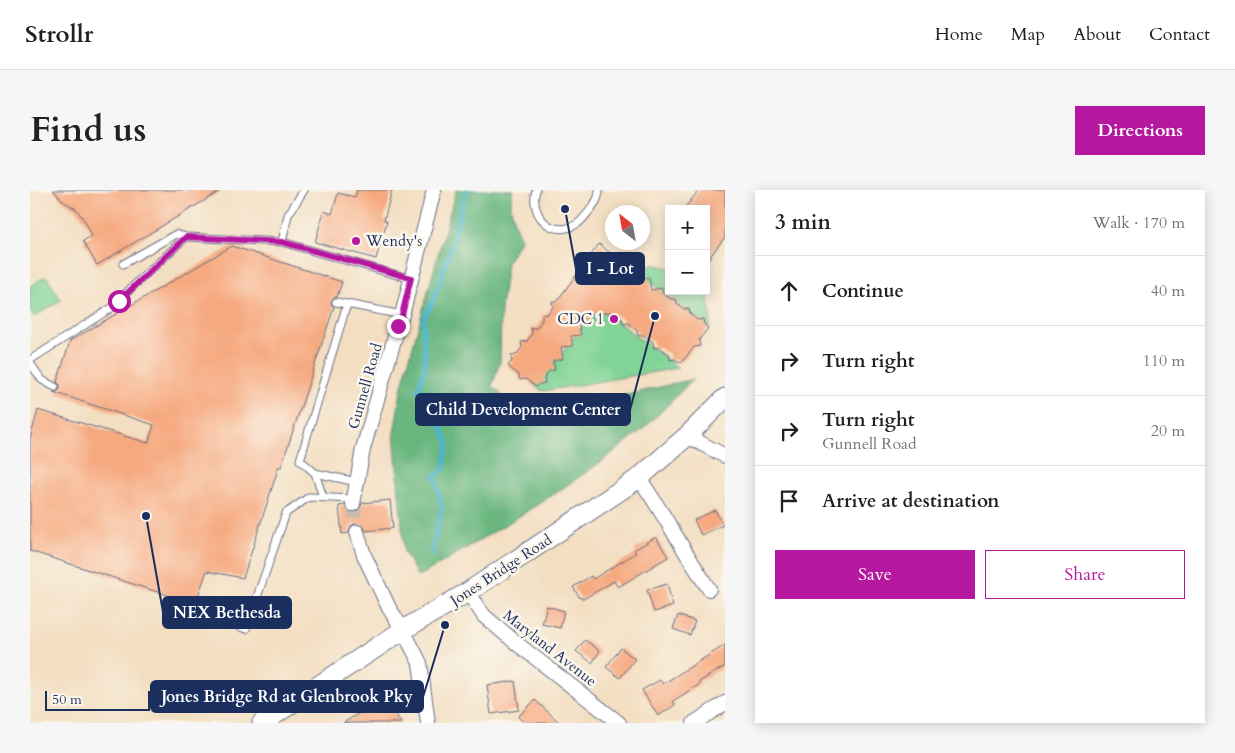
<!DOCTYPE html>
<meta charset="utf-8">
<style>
body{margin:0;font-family:Cardo,serif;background:#f6f6f6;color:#202124}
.controls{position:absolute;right:15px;top:15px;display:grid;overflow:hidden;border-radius:0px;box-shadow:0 2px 12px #0003}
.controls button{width:45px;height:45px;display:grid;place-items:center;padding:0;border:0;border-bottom:1px solid #e0e0e0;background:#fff;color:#202124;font:25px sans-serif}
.compass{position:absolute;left:575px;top:15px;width:45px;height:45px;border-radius:50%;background:#fff;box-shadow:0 2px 12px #0003;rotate:329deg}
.scale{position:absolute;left:15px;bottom:12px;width:105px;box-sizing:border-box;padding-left:5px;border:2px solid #1b2f5e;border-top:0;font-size:14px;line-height:18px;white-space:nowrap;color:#1b2f5e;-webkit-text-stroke:4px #fbf7ec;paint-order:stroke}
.stop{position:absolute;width:15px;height:15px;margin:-11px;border:4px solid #b5179e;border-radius:50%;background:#fff}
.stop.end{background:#b5179e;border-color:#fff;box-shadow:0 1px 5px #0008}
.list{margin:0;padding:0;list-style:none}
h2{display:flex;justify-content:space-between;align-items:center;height:65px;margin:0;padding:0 20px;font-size:21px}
h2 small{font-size:16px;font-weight:400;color:#757577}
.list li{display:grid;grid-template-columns:32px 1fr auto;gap:15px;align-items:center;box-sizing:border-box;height:70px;padding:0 20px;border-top:1px solid #e0e0e0}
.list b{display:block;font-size:19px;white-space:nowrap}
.list p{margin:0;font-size:16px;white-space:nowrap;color:#757577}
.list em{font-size:16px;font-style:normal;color:#757577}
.actions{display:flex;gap:10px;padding:15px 20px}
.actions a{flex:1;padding:11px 0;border:1px solid #b5179e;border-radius:0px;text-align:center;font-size:18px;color:#b5179e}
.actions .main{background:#b5179e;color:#fff}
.icon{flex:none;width:28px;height:28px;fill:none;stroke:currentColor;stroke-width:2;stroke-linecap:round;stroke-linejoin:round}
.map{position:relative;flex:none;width:695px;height:533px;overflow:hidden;border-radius:0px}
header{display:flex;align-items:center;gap:30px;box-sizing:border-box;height:70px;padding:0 25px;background:#fff;border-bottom:1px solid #e0e0e0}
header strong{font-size:24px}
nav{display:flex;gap:28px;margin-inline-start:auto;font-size:18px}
.intro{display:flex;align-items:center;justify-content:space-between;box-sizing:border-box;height:120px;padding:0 30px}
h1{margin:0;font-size:35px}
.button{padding:12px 22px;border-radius:0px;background:#b5179e;color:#fff;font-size:18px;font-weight:700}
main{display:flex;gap:30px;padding:0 30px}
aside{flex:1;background:#fff;border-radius:0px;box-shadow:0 2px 12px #0003}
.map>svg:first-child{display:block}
</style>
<header>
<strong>Strollr</strong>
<nav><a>Home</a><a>Map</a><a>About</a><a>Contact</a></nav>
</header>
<div class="intro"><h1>Find us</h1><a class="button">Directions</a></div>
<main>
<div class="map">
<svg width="695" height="533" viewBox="0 0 695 533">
<rect width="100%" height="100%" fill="#fbf7ec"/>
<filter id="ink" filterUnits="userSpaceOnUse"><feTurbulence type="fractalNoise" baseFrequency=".02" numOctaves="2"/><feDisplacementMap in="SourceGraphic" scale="10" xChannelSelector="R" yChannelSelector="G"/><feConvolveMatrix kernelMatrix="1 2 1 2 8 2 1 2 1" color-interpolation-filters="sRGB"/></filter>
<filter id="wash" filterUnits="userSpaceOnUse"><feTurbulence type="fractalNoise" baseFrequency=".0096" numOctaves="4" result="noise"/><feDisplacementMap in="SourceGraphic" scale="20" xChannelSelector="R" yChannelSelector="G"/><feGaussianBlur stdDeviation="1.12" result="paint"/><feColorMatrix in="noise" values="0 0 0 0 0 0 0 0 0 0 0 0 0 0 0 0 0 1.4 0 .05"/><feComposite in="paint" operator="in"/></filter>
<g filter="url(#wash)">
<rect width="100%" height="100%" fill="#f3dec1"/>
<path fill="#82d496" stroke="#4e827a" d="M621 74 639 78V101H675L678 104 681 131 679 137 612 86Z
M16 86 31 110 4 127 0 120V96Z
M568 117 648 178 513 201 505 197Z"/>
<path fill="#69b67f" stroke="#42726e" d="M426 0H483C478 17 484 33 491 49L477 73 471 119 470 173 462 196 498 229 663 189C645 207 628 227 608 243 540 299 463 342 388 387L374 362 364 243 372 195Z"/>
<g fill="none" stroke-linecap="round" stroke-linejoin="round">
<path stroke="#4eb6cc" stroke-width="4.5" d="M401 365 412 318 405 286 414 280 418 252 407 227 388 201 395 177 393 130 404 109 423 51 436 0"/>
</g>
<g id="blocks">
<path fill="#f6a97f" d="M23 0H192L67 75 53 51 62 46 55 31 46 19 33 11Z
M327 0H362L354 30 357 31 346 69 285 52 294 21 302 24 308 3 325 7Z
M669 0H695V47L676 72V19H654Z
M569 54 613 89 619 88 621 100 632 98 633 104 641 109H646L647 114 654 119H659L660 124 667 130 673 129 674 134 678 138 669 150 670 156 664 157 651 173 645 169 640 170 639 164 629 157 624 158 623 152 614 145 608 146 607 141 598 133 593 134 592 129 582 122 560 125 561 132 549 134 551 145 541 146 543 156 531 157 533 169 523 171 525 180 519 181 514 188 515 193 509 194 506 197 496 189 490 190 489 185 478 176 482 171 481 166 486 165 492 157 491 152 497 151 502 144 501 138H507L512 130V125L517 124 523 117 522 111H527Z
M202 56 312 92 307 107H304L301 111V114L304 117 251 277 249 276 213 388 177 381 165 414 0 361V249L8 220 118 253 124 235 23 202H27L30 199V195L27 192 40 151Z
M360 310 363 338 336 341 333 335 325 334 320 336 319 343 312 344 309 316 315 315 318 321 325 322 330 319 332 313Z
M685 320 693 335 671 345 664 330Z
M626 347 638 367 588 397 584 391 555 408H550L543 397 561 386 563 389 606 363 604 360Z
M637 394 643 416 624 422 617 400Z
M517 416 534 421 530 438 512 434Z
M648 425 665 431 660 445 643 439Z
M555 450 570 461 562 473 546 461Z
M695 455V476L669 492 670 494 643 511 645 515 628 526 612 500 630 490 633 494Z
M591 458 605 469 590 488 576 477Z
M485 491 489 520 461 524 457 495Z
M356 507 371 533H313Z
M505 510 530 533H495L488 527Z"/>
</g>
</g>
<g filter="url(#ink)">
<use href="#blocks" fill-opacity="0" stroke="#676c81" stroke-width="1"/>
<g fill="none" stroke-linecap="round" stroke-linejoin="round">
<path stroke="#c8bbad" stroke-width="14" stroke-dasharray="14 7" stroke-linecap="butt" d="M323 314 327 342"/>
<defs>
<path id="lane" d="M506 0C499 25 522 49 547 34 552 31 556 25 560 20 565 13 569 9 569 0
M252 52 258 25 274 0
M93 74 146 44 156 47 252 52 381 89
M306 112 317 114
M0 170 86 115 100 99 156 47
M0 173 12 190 25 197
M285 283 327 292
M293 307 285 283 270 270 317 114 372 125
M157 418 216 439 256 323 279 307 324 309"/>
<path id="street" d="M657 246 695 266
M609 288C634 324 655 363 679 399
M323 314 333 259 368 136 372 125 404 0
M327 342 334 365 359 418 373 440 390 473 398 533
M438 402 454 426 490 456 589 533
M664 533 695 513"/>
<path id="secondary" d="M232 533 373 440 438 402 609 288 657 246 695 208"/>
</defs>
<use href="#lane" stroke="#676c81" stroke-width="9"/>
<use href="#street" stroke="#676c81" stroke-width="16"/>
<use href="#secondary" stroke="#676c81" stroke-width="21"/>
<use href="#lane" stroke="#fff" stroke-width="7"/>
<use href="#street" stroke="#fff" stroke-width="14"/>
<use href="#secondary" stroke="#fff" stroke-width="19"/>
</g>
</g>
<g fill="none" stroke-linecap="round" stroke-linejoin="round" filter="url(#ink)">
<path stroke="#b5179e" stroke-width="6" d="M89 111 156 47 252 52 381 88 372 125 368 136"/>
</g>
<g fill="#b5179e" stroke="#fbf7ec" stroke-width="2">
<circle cx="326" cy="51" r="5"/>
<circle cx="584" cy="129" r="5"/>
</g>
<g text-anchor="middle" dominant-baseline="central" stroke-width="5" stroke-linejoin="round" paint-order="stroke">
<g font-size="15" fill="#1b2f5e" stroke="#fbf7ec" text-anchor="start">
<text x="336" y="51">Wendy's</text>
<text x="574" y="129" text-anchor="end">CDC 1</text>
</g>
<g font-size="15" fill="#1b2f5e" stroke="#fbf7ec">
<text transform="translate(335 196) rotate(-74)">Gunnell Road</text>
<text transform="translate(471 380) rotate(-33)">Jones Bridge Road</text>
<text transform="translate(520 458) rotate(38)">Maryland Avenue</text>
</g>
</g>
<path fill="none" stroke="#1b2f5e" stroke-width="2" d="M535 19L546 79M625 126L600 220M116 326L133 422M415 435L393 507"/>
<g fill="#1b2f5e" stroke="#fbf7ec" stroke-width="2">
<circle cx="535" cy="19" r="5"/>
<circle cx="625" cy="126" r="5"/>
<circle cx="116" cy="326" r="5"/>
<circle cx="415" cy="435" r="5"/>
</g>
<g fill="#1b2f5e" stroke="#1b2f5e" stroke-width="2">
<rect x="546" y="63" width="68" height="31" rx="5"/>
<rect x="386" y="204" width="214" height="31" rx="5"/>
<rect x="133" y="407" width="128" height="31" rx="5"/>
<rect x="121" y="491" width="272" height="31" rx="5"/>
</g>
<g font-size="16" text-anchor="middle" font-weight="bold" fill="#fff">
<text x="580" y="84">I - Lot</text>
<text x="493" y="225">Child Development Center</text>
<text x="197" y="428">NEX Bethesda</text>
<text x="257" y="512">Jones Bridge Rd at Glenbrook Pky</text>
</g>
</svg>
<div class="controls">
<button>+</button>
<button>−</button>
</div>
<svg class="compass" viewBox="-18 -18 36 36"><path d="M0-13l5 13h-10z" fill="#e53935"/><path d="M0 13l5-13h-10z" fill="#757577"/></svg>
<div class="scale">50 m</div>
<div class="stop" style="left:89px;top:111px"></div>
<div class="stop end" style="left:368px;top:136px"></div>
</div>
<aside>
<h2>3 min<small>Walk · 170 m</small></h2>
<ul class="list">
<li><svg class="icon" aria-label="ahead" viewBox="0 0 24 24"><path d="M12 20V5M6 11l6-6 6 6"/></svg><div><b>Continue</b></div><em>40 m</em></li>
<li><svg class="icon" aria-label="right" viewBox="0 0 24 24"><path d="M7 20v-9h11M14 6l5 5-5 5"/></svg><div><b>Turn right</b></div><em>110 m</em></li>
<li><svg class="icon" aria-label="right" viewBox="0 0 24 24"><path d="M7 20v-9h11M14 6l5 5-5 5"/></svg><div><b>Turn right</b><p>Gunnell Road</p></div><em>20 m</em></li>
<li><svg class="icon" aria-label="arrive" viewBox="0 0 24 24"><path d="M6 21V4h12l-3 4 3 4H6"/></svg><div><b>Arrive at destination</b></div></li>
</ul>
<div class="actions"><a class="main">Save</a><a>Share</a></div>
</aside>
</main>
